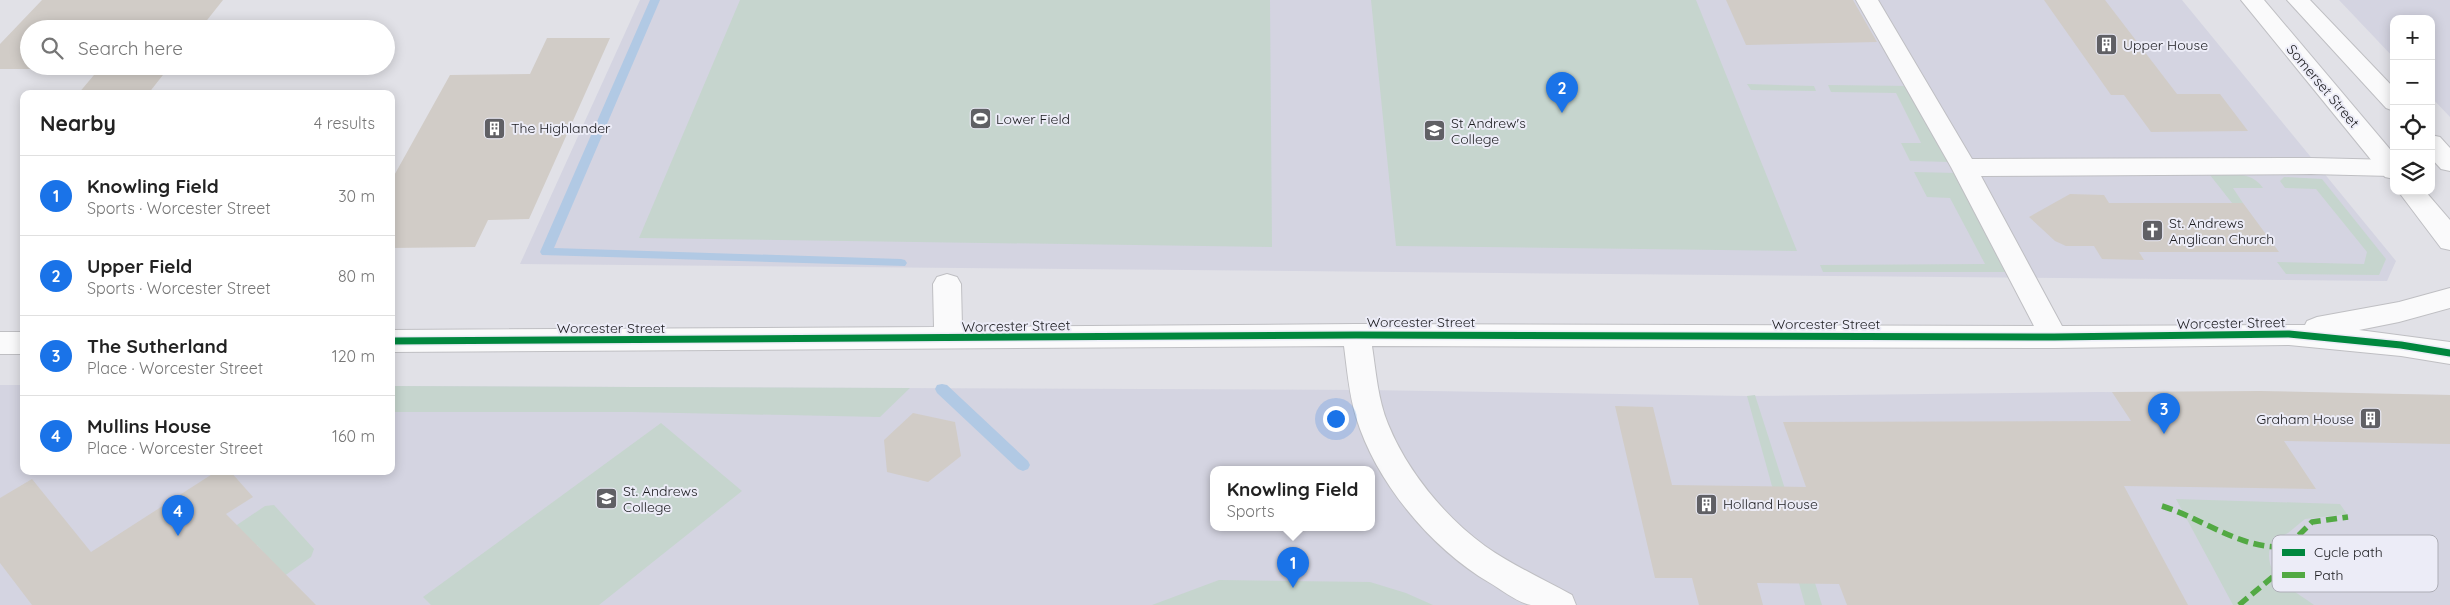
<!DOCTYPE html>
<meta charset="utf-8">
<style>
body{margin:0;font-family:Quicksand,sans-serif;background:#f2f2f2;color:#222}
.controls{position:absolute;right:15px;top:15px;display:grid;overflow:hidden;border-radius:10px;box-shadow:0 2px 12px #0003}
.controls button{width:45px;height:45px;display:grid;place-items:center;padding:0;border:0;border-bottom:1px solid #e0e0e0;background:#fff;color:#222;font:25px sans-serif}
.you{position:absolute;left:1335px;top:418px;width:18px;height:18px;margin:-12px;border:4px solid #fff;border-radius:50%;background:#1a73e8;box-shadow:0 0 0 8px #1a73e833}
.badge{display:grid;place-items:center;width:32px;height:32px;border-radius:50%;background:#1a73e8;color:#fff;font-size:16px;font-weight:700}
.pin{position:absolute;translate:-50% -41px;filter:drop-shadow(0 1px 2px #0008)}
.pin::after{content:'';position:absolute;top:26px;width:18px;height:15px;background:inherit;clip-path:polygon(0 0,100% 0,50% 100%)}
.popup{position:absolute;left:1210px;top:466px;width:165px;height:65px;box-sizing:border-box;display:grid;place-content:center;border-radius:10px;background:#fff;filter:drop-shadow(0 1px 4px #0005);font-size:16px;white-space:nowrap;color:#767676}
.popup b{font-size:19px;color:#222}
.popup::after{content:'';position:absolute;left:50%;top:100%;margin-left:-10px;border:10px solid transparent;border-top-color:#fff}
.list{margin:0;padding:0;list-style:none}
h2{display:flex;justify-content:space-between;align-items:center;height:65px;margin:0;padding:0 20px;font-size:21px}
h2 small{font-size:16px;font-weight:400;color:#767676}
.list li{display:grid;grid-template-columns:32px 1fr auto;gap:15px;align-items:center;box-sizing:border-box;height:80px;padding:0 20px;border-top:1px solid #e0e0e0}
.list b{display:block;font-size:19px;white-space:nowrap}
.list p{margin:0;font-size:16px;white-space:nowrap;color:#767676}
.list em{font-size:16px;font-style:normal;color:#767676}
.icon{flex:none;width:28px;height:28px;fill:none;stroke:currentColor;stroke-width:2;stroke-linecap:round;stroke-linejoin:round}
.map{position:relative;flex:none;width:2450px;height:605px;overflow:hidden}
.search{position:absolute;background:#fff;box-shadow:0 2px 12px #0003;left:20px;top:20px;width:375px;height:55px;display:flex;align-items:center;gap:12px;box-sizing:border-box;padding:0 18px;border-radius:28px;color:#767676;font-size:19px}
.panel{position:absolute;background:#fff;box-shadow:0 2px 12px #0003;left:20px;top:90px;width:375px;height:385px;border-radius:10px}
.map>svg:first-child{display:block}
</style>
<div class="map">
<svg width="2450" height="605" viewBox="0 0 2450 605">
<rect width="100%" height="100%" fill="#e1e1e7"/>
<path fill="#d4d4e1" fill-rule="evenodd" d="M640 0H2182L2396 261 2387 281 520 264Z
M2339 0H2450V117L2431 97V19H2394V58Z
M0 385H24V471H391V386L1366 390 1747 396 2099 392 2450 395V605H0ZM1214 469H1372V527H1214Z"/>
<path fill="#c6d5ce" d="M740 0H1270L1272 247 639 238Z
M1371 0H1696L1797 251 1396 246Z
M1747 84 1814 86 1816 91 1751 90Z
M1828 85 1911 86 1951 162 1910 161 1901 143H1921L1896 93 1831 92Z
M1914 172 1957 173 2009 272H1823L1820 265 1985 264 1950 198 1927 197Z
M2210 175C2229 175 2251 170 2263 188H2233L2243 203H2232Z
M2284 177 2322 179 2386 259 2379 275 2286 274 2277 262 2364 264 2367 252 2316 189 2285 188 2280 181Z
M391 386 910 388 880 417 632 412H391Z
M1755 395 1822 605H1805L1747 396Z
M661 423 742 491 599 605H431L423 597Z
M2176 499 2340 504 2347 514 2305 519 2288 533 2272 541C2259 575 2291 588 2314 605H2233Z
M274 505 314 549 311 557 280 579 265 554 257 545 251 547 234 527 265 506Z
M1219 580 1370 582 1406 593 1433 605H1152Z"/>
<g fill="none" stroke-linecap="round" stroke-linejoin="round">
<path fill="#b1c9e4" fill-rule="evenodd" d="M650 0H660L554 248 901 259 905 260 907 263 905 266 542 255 540 252Z
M942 384 947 385 1028 461 1030 465 1028 469 1023 471 1018 469 937 393 935 389 937 385Z"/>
</g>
<path fill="#d1ccc7" d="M42 0H223L200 29H29V66H170L148 94H78L99 69H0V44Z
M1726 0H1853L1877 42 1746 45Z
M2044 0H2105L2177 94H2220L2248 131 2151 132 2124 95H2111Z
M547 38H610L529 219 488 220 475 247 391 248V181L450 75 530 74Z
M2070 194 2104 195 2109 203H2243L2279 252H2139L2144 260 2102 259 2094 246H2066L2055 241 2029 217Z
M2260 391 2450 395V444L2284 441 2316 489 2124 486 2188 605H1847L1839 584 1757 583 1763 605H1699L1692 578H1655L1615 406 1653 407 1672 485 1806 487 1783 422 2131 421 2112 392Z
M913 413 955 422 961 456 928 482 887 472 884 440Z
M217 471H230L253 497 226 514 316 605H32L0 563V498L32 479 91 552Z"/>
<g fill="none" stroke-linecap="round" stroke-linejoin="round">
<defs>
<path id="minor" d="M1856 0H1878L1972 159 2311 158 2394 160V176H2391L2311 174 1981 176 2062 326 2305 325 2307 321 2317 317 2399 302 2450 288V308L2399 322 2359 330 2450 342V364L2401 356 2289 345 2054 348 1372 346C1376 372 1378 400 1388 424 1407 471 1445 517 1485 546 1512 565 1543 579 1572 595L1576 605C1562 605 1545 605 1531 605 1518 603 1502 590 1490 583 1432 549 1376 483 1356 417 1349 394 1347 369 1344 346L391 352V330L934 327 933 284 937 277 947 274 957 277 961 284 962 327 1356 324 2034 326 1951 167Z
M0 332H24V354H0Z"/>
<path id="major" d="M2241 0H2264L2394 154V179L2385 177Z
M2287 0H2310L2394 88V111L2386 108Z
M2431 135 2440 137 2450 148V171L2441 169 2431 158Z
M2398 191H2425L2450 220V250L2441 248Z"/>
</defs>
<use href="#minor" stroke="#bfbfc3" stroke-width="2"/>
<use href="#major" stroke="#bfbfc3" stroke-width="2"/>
<use href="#minor" fill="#fafafb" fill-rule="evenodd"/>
<use href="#major" fill="#fafafb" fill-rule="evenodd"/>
<path stroke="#52a943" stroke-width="5.5" stroke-dasharray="11 5.5" stroke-linecap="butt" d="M2162 506C2201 518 2236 546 2278 547
M2239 605 2275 575 2278 547 2296 538 2312 522 2348 517"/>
<defs>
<path id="cycleway" d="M391 341 1356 335 2054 337 2289 334 2401 345 2450 353"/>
</defs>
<use href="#cycleway" stroke="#ececf7" stroke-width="10"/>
<use href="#cycleway" stroke="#00873e" stroke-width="7"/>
</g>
<defs>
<symbol id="building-square" viewBox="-11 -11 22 22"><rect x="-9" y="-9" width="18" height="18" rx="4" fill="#606065" stroke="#ececf7"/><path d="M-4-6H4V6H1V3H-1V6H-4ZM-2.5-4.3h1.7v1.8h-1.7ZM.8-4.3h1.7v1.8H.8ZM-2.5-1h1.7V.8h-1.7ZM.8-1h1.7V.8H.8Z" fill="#fff"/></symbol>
<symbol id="stadium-square" viewBox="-11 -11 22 22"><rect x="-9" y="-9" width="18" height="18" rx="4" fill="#606065" stroke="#ececf7"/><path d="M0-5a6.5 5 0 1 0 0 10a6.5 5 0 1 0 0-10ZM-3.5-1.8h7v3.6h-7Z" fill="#fff"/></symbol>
<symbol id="school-square" viewBox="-11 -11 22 22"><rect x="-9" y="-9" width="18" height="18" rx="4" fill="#606065" stroke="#ececf7"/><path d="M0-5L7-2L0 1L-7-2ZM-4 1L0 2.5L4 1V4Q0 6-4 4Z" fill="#fff"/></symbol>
<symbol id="church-square" viewBox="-11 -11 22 22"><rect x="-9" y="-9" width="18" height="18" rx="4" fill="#606065" stroke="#ececf7"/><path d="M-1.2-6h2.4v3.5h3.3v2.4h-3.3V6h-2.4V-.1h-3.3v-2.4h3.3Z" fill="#fff"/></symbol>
</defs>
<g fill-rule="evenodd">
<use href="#building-square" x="2094" y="32" width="25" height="25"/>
<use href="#stadium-square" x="968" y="106" width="25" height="25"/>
<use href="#building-square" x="482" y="116" width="25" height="25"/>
<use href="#school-square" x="1422" y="118" width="25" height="25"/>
<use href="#church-square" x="2140" y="218" width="25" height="25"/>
<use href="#building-square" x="2358" y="406" width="25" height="25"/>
<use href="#school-square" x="594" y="486" width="25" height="25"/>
<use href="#building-square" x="1694" y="492" width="25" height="25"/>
</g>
<g text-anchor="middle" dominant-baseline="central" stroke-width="4" stroke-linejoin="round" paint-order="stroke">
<g font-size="14" fill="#1b1b1f" stroke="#ececf7" text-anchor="start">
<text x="2123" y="45">Upper House</text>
<text x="996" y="119">Lower Field</text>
<text x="1451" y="123">St Andrew's<tspan x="1451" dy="16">College</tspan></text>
<text x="511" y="128">The Highlander</text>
<text x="2169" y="223">St. Andrews<tspan x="2169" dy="16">Anglican Church</tspan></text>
<text x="2354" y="419" text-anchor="end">Graham House</text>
<text x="623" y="491">St. Andrews<tspan x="623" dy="16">College</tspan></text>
<text x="1723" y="504">Holland House</text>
</g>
<g font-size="14" fill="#1b1b1f" stroke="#ececf7">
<text transform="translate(2323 86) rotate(50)">Somerset Street</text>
<text x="1421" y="322">Worcester Street</text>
<text transform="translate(2231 323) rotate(-1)">Worcester Street</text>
<text x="1826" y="324">Worcester Street</text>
<text transform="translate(1016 326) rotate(-1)">Worcester Street</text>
<text x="611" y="328">Worcester Street</text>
</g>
</g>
<rect x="2272" y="535" width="166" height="57" rx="8" fill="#ececf7" stroke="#adadb6" stroke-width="1"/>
<rect x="2282" y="549" width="23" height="7" fill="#00873e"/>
<rect x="2282" y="572" width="23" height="6" fill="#52a943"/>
<g font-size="14" fill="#1b1b1f">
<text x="2314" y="557">Cycle path</text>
<text x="2314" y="580">Path</text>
</g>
</svg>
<div class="controls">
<button>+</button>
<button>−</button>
<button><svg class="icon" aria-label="locate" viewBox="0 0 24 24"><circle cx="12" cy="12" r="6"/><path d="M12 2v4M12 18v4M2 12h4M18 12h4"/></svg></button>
<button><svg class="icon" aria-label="layers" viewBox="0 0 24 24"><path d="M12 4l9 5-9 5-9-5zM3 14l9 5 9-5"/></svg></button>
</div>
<div class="you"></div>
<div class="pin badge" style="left:1293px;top:588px">1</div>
<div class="popup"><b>Knowling Field</b>Sports</div>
<div class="pin badge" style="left:1562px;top:113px">2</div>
<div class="pin badge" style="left:2164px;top:434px">3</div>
<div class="pin badge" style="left:178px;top:536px">4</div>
<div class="search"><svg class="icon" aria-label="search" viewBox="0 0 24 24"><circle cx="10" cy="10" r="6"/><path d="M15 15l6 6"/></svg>Search here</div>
<section class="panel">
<h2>Nearby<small>4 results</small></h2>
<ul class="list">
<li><span class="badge">1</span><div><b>Knowling Field</b><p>Sports · Worcester Street</p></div><em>30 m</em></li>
<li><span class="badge">2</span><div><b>Upper Field</b><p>Sports · Worcester Street</p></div><em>80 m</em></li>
<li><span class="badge">3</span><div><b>The Sutherland</b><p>Place · Worcester Street</p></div><em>120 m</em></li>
<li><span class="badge">4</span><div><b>Mullins House</b><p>Place · Worcester Street</p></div><em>160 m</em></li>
</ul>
</section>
</div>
